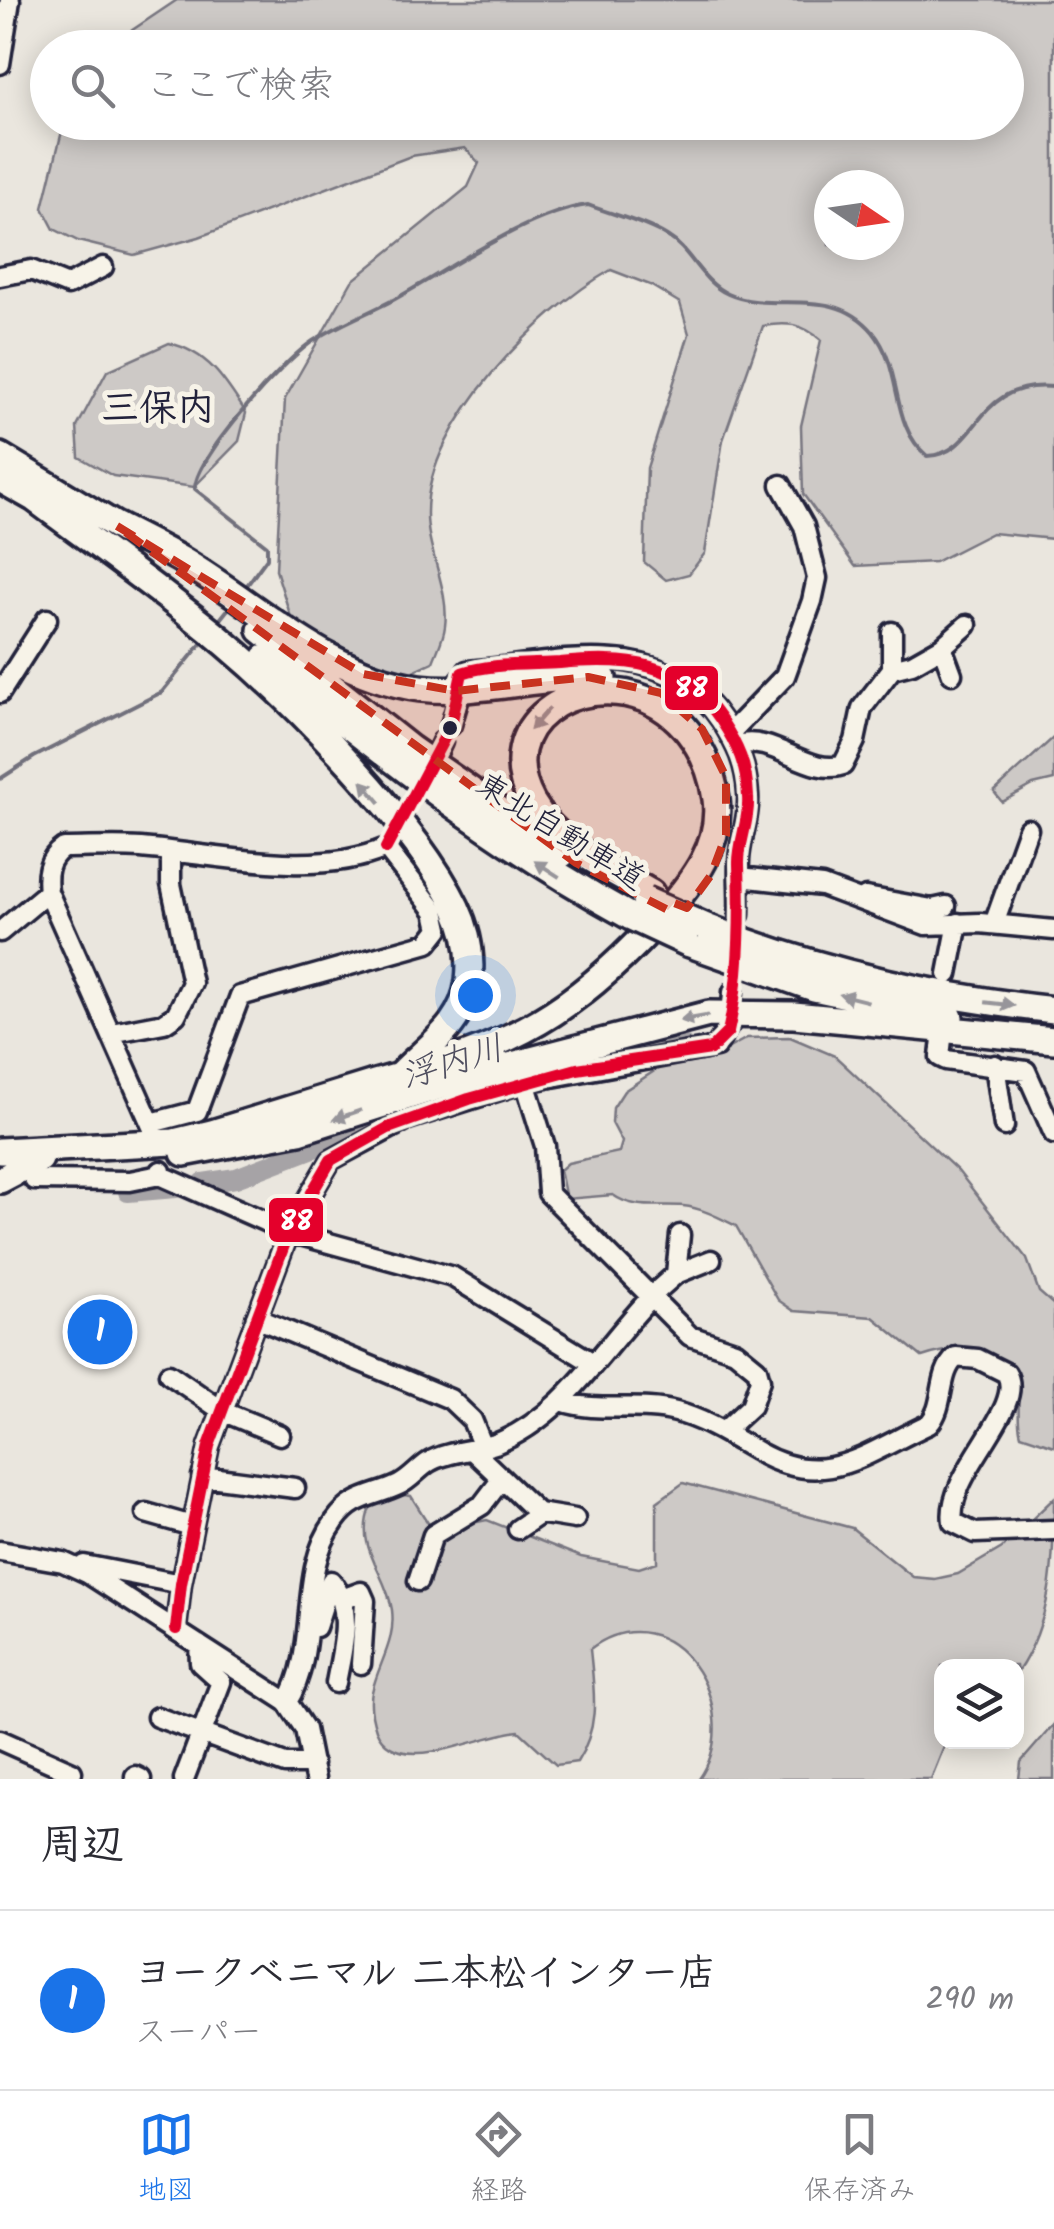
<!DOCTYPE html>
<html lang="ja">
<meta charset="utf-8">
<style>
body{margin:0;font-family:Kalam,"Klee One",sans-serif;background:#f2f2f3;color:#2b2b33}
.controls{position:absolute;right:30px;bottom:30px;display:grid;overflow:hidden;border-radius:20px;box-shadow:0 5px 25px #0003}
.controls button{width:90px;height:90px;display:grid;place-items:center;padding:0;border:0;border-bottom:2px solid #e1e1e2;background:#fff;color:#2b2b33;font:50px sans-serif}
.compass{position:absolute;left:814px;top:170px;width:90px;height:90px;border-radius:50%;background:#fff;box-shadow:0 5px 25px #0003;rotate:103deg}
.you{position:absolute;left:475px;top:995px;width:35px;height:35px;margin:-25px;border:8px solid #fff;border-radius:50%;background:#1a73e8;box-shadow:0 0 0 15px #1a73e833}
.badge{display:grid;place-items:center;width:65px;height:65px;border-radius:50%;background:#1a73e8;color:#fff;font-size:32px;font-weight:700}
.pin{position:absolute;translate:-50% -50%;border:5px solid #fff;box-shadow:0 2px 10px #0006}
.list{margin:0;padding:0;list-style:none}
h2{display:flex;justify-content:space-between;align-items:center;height:130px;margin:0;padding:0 40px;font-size:42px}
h2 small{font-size:32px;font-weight:400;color:#7c7c81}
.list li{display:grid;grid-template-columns:65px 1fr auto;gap:30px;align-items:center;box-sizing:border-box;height:180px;padding:0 40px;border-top:2px solid #e1e1e2}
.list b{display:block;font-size:38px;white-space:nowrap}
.list p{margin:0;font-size:32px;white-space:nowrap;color:#7c7c81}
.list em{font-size:32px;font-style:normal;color:#7c7c81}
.icon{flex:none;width:55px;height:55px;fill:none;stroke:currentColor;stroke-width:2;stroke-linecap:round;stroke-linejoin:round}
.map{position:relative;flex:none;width:1054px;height:1779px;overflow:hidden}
.search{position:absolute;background:#fff;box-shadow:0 5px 25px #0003;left:30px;right:30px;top:30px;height:110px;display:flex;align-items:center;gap:25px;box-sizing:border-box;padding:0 35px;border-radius:55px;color:#7c7c81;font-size:38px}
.sheet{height:310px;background:#fff}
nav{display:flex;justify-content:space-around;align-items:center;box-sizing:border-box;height:140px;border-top:2px solid #e1e1e2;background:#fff;font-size:28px;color:#7c7c81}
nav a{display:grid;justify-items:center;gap:5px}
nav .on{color:#1a73e8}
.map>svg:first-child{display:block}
</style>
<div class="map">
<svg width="1054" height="1779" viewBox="0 0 1054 1779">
<rect width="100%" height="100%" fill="#eae6de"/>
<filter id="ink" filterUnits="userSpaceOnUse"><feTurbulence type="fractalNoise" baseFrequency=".01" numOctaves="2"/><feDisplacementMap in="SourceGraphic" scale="20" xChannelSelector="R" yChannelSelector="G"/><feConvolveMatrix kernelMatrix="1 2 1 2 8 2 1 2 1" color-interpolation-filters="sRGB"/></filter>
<g filter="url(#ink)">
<path fill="#cdc9c6" stroke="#787680" stroke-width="2.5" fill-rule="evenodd" d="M177 0H1054V539L992 533 935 562 855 566 803 494 801 426 821 340C802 323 787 322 763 326L723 440 705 553 689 574 666 580 644 562 647 468 689 334 680 303 650 285 611 270C539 311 427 424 427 512 426 549 450 590 445 626 444 638 437 651 433 662L405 675 294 627 276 570 285 399 352 281 468 187 479 163 465 148 411 156 199 237 134 255 78 241 54 229 43 208 64 123 1006 122V48L107 47ZM829 185H889V245H829Z
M169 343C208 352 225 380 246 413L239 441 194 487 113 476 79 457 77 427 107 371Z
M1054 737V780L1033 785 1002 802 994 792Z
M790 1037 835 1056 958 1171 1027 1259 1039 1292 1054 1305V1446L1021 1435C1016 1419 1021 1402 1017 1387 1006 1345 956 1345 922 1357L873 1317 794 1311 778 1300 736 1226C720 1218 702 1208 683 1206 660 1204 633 1210 613 1195L566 1199 560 1170 568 1163 619 1152 622 1142 612 1123 613 1108 624 1091 659 1068 707 1060 747 1038Z
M683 1483 852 1528 913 1577 935 1579 958 1574 1002 1548 1054 1498C1054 1558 1053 1621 1017 1673L1016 1666H942V1742H946L931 1779H699C748 1711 673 1587 590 1649 594 1691 601 1725 577 1762L556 1765 519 1731C479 1735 396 1779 376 1730 372 1718 369 1705 372 1692 378 1664 396 1642 392 1610 387 1574 354 1547 370 1508L397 1494 411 1496 433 1531 487 1520 581 1557 639 1568 657 1562V1502Z
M1054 1724V1779H1019L1021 1762Z"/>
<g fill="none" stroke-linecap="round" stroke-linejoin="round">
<path stroke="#716f7b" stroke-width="4" d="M245 588 267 558V546L195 489C195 457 285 359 313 341 339 324 369 313 395 299 450 269 527 213 588 205 614 215 644 222 667 236 691 250 700 281 728 294 774 315 832 283 873 332 904 370 889 424 927 456 981 454 974 379 1054 387
M217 623 233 603
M0 779 34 757 162 692 205 639"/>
<path stroke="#a6a3a6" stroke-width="20" d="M546 1069 613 1054 685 1046
M203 1183 236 1178 423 1106
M128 1192 176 1188"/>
<path stroke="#c2bfbd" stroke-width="18" stroke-dasharray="18 9" stroke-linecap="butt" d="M395 826 427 771"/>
<defs>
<path id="minor" d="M0 64 10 0
M0 276 31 270 68 285 103 267
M942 647 952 674
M892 669V632
M458 683 467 671C558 663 662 631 722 721 737 745 746 764 748 793 750 817 740 838 739 861 738 879 740 897 739 915
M0 693 47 619
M451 725 459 698
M730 733 785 676 812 601 817 578 804 526 781 485
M738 745C772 734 810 777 843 765L855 741 862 708 892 669 912 664 942 647 967 625
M437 753 442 742
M740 877 822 886 926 925 980 923 1054 930
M866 897 932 909 946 906
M994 924 1028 829
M0 932 48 892
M948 974 958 923
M732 1007 733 992
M111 1033 164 1023 176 1015 192 983 171 884V852
M942 1039 940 1057 946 1060 1026 1071 1054 1134
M995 1065 1004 1126
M525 1082 545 1146 548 1193 690 1336 735 1351 757 1369 760 1380 751 1406 724 1431
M151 1123 197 1111 240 996 428 943 439 929 435 911 386 848C314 879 216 854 141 848 115 846 89 848 63 848 47 859 46 874 48 892L154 1131
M161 1171 160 1175 289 1232 453 1277 593 1363
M34 1180 130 1181 160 1175
M676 1274 680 1235
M256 1318 450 1399 472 1420 483 1447
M169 1374 224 1412 280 1435
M561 1401C599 1414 638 1402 676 1412 706 1420 732 1437 758 1452 826 1491 865 1453 929 1424 946 1405 937 1374 956 1357L978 1359 1006 1373C1028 1407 945 1473 953 1522L975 1533 1054 1530
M473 1451 538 1513 575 1519
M202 1476 295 1488
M146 1513 192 1526
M518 1529 540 1514
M0 1551 63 1562 87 1573 287 1702 305 1729 315 1779
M84 1565 181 1584
M418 1581 433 1535 482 1505 501 1480
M342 1599 361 1592 365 1601 361 1664
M316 1627 331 1581C355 1610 342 1649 336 1683
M176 1629 181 1584 209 1446 289 1232 331 1160 408 1119 525 1082 716 1047 731 1022
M287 1702C321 1647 296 1574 335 1521 353 1495 374 1497 399 1485 410 1480 419 1468 429 1462 447 1451 475 1451 495 1444 567 1416 606 1341 659 1289L676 1274 711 1260
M157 1717 285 1764H313
M0 1740 72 1772
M135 1776 141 1779
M184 1779 221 1682 200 1663 199 1645"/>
<path id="highway" d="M0 456 128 533
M0 479 44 504
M31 496C96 545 163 591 226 644 297 704 416 824 456 907 467 930 472 956 469 981 463 1027 427 1046 398 1077
M117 526C140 538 163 549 185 562 260 607 329 676 420 688 482 695 541 674 603 678
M261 630 411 749 562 854
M265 658C381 754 499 845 631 917
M704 926C817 971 933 997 1054 1010
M687 943 814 988 950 1017
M0 1151 174 1142 212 1133C265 1117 318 1100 371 1084 435 1066 496 1050 553 1013 596 985 632 950 666 912 694 880 722 844 716 799 710 756 686 716 645 699 576 672 490 724 532 802 557 846 609 868 651 893
M184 1153 299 1131 474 1075 709 1014 794 1015 1054 1040
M0 1180 40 1159"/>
</defs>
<use href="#minor" stroke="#22223b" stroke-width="25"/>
<use href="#highway" stroke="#22223b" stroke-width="32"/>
<use href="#minor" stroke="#f7f3e8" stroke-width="18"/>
<use href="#highway" stroke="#f7f3e8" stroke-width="25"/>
<defs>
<path id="highway-bridge" d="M645 900 704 926
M631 917 687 943"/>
</defs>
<use href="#highway-bridge" stroke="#22223b" stroke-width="32" stroke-linecap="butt"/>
<use href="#highway-bridge" stroke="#f7f3e8" stroke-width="25"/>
<defs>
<path id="bus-1" d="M176 1629 181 1584 209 1446 289 1232 331 1160 388 1128 469 1099 577 1069 711 1049 728 1032C740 980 741 918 739 865 738 842 750 821 748 797 747 766 738 746 721 720 681 660 626 657 560 663 530 665 491 663 462 673L451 725 386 848"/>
</defs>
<use href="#bus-1" stroke="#f7f3e8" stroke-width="20"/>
<use href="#bus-1" stroke="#e4002b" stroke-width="12"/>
</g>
<defs><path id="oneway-solid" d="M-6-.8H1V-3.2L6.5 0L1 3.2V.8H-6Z" transform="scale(2.5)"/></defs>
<g fill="#97959a">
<use href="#oneway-solid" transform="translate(540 719) rotate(131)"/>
<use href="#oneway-solid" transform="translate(371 792) rotate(-131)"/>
<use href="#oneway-solid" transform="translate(547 869) rotate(-147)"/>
<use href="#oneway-solid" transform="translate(854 998) rotate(-166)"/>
<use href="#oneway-solid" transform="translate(1000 1004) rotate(7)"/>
<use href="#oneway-solid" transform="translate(694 1018) rotate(170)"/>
<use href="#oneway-solid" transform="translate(347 1115) rotate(161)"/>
</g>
</g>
<path fill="#c8321e" fill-opacity="0.2" stroke="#c8321e" stroke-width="8" stroke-dasharray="20 12" stroke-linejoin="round" d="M117 526 363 674 455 691 588 677 661 693 702 729 726 777V835L711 875 687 908 674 903 668 910 576 863Z"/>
<circle fill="#22223b" stroke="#f7f3e8" stroke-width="4" cx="450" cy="728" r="9"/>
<g text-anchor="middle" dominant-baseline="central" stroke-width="10" stroke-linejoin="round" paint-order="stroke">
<g font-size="32" fill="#22223b" stroke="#f7f3e8">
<text transform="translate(560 833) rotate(32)">東北自動車道</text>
</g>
<g font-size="35" font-style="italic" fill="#504f60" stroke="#f7f3e8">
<text transform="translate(453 1064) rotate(-17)">浮内川</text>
</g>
<g font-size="38" font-weight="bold" fill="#22223b" stroke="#f7f3e8">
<text x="158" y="410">三保内</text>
</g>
</g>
<g stroke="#f7f3e8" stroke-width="4">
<rect x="663" y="664" width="57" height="48" rx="10" fill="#e4002b"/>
<rect x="267" y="1196" width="58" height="48" rx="10" fill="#e4002b"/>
</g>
<g font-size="28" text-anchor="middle" font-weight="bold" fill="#fff">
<text x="691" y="697">88</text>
<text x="296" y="1230">88</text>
</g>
</svg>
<div class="controls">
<button><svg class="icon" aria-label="layers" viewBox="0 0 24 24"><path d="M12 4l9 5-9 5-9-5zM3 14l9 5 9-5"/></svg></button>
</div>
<svg class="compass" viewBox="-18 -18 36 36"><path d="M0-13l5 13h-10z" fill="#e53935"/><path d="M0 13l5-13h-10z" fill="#7c7c81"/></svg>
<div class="you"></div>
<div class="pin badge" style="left:100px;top:1332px">1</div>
<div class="search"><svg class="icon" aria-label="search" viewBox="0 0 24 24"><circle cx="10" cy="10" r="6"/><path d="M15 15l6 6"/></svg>ここで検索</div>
</div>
<section class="sheet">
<h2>周辺<small></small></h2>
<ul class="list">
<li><span class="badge">1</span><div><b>ヨークベニマル 二本松インター店</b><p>スーパー</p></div><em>290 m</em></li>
</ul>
</section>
<nav>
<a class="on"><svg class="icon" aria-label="map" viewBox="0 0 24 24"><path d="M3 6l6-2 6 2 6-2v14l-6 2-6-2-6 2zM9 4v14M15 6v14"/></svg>地図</a>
<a><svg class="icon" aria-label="directions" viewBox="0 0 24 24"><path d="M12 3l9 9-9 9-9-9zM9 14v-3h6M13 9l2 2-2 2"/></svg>経路</a>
<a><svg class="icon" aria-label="saved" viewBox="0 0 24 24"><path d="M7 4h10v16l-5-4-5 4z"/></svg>保存済み</a>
</nav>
